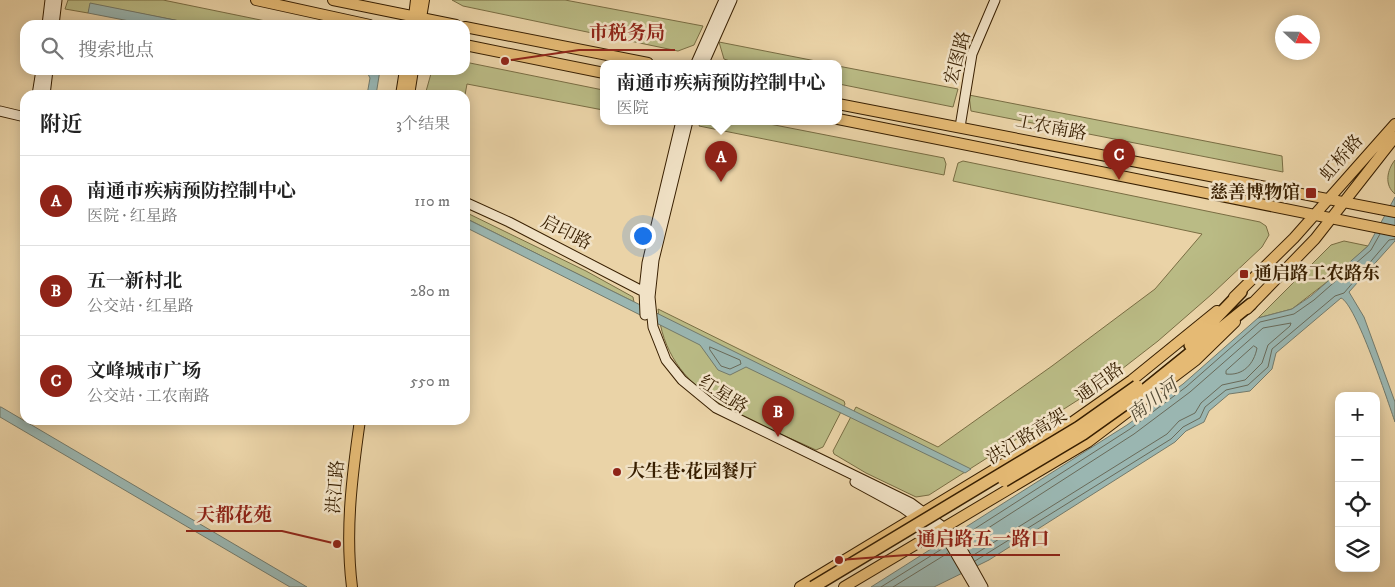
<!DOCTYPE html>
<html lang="zh">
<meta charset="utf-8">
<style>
body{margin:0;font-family:"IM FELL DW Pica","Noto Serif SC",serif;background:#f2f2f2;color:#222}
.controls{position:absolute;right:15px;bottom:15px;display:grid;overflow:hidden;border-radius:10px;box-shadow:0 2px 12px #0003}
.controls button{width:45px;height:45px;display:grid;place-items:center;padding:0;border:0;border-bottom:1px solid #e0e0e0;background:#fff;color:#222;font:25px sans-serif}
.compass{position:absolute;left:1275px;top:15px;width:45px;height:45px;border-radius:50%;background:#fff;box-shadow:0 2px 12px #0003;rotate:112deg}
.you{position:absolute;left:642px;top:235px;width:18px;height:18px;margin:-12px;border:4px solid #fff;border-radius:50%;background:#1a73e8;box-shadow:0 0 0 8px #1a73e833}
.badge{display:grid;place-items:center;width:32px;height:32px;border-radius:50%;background:#8f2418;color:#fff;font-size:16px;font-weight:700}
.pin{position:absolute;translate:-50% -41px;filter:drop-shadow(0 1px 2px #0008)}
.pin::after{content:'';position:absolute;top:26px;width:18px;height:15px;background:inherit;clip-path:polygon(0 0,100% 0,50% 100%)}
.popup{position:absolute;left:600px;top:60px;width:242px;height:65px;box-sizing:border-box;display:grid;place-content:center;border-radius:10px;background:#fff;filter:drop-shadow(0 1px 4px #0005);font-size:16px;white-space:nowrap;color:#767676}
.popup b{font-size:19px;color:#222}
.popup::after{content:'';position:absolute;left:50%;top:100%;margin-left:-10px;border:10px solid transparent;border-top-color:#fff}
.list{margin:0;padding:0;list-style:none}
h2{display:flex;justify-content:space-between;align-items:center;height:65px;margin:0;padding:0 20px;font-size:21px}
h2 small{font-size:16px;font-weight:400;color:#767676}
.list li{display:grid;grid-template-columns:32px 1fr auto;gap:15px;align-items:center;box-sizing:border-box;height:90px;padding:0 20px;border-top:1px solid #e0e0e0}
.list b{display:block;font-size:19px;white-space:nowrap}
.list p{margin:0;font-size:16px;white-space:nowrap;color:#767676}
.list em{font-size:16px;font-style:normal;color:#767676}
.icon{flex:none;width:28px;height:28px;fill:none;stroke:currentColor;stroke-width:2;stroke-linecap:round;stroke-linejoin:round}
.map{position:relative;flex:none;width:1395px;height:587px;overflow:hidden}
.search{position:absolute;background:#fff;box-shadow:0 2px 12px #0003;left:20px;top:20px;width:450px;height:55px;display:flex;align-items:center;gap:12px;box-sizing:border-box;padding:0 18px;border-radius:15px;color:#767676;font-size:19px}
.panel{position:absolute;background:#fff;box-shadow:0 2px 12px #0003;left:20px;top:90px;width:450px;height:335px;border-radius:15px}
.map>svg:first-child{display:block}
</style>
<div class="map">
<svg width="1395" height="587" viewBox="0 0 1395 587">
<rect width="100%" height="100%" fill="#ead3a7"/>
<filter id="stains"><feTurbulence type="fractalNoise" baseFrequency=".004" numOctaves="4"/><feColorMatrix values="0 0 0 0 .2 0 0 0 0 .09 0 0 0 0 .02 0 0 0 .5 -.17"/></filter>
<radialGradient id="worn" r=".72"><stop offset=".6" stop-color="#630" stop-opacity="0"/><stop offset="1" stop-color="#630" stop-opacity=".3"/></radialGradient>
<path fill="#babb85" stroke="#796d43" d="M68 0H163L285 25H200L91 4 88 13 65 9Z
M452 0H565L703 26 694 45 678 51 463 6Z
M719 42 826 63H736L724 59Z
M465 62 603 90V110L467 84 465 95H425L432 70H465Z
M838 66 958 89 953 107 839 84Z
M969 95 1282 156 1283 172 971 111Z
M701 121H754L944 158 946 164 944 175 699 126Z
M1395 160V194C1384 185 1387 170 1395 160Z
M963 161 1260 222 1266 226 1269 235 1262 247 1212 294 1158 341 1100 386 929 495 916 497 866 473 834 454 833 451 856 407 938 447 1052 366 1155 289 1202 234 953 181 958 163Z
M465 212 586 271 633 297 634 302 465 218Z
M1344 241 1368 246 1336 275 1292 309 1258 318 1331 245Z
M658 309 844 401 845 404 823 447 816 450C748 418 666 396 658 309Z"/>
<path fill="#9ab6b1" stroke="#737a6b" d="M90 3 200 25H150L88 13Z
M366 70H380L376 95H367L370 78Z
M1395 197V241L1349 292 1364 317 1395 402V422C1388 402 1356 304 1341 298L1276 353 1272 369 1250 391 1229 394 1209 411 1204 422 1186 431 1175 442 989 560 934 587H871L1127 425 1183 384 1258 318 1292 309 1311 296 1368 246Z
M465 218 971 469 965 473 746 367 730 375 718 370 700 345 465 227Z
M0 407H1L307 587H290L0 417Z"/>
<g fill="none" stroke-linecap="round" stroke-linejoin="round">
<path stroke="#696a59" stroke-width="1" d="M1254 346 1257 348C1254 364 1243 376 1226 374V371Z
M710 347 740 360 741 364 730 369 721 366 710 350Z
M962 537 1130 429 1186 387 1260 322 1294 314 1314 300 1371 250 1380 234
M965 543 1134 434 1190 392 1263 328 1291 323 1290 326 1268 345 1262 363 1245 380 1222 385 1201 403 1195 413 1179 421 1167 434 972 556
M975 561 1171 439 1183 427 1200 418 1205 407 1226 390 1248 385 1268 367 1272 349 1335 296 1344 293 1389 240 1395 239
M881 587 945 547
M893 587 948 553"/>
<defs>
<path id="secondary" d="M47 25 50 0
M54 25 57 0
M696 63 724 0
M704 63 732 0
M37 95 41 70
M45 95 48 70
M0 111 25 117
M688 121 654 260 650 297 653 327 666 360 682 380 716 408 911 503 954 535 983 587
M960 127 972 54 995 0
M465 202 509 222 646 293
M645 315 644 290 647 263 681 121
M855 482 903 508 947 539 975 587"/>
<path id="primary" d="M256 0 370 25
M333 0 456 25
M420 24 424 0
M413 25 416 0
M465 27 648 63
M465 45 604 73
M401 95 405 70
M409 95 413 70
M838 104 1395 212
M838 119 1395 231
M1234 297 1294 238 1395 124
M1247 309 1315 239 1395 137
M352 587C345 531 352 476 360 420
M800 587 1071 423 1132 380 1217 311
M844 587 1088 442 1196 360 1235 322"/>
<path id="highway" d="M1190 345 1241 292
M1142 392 1251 304"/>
</defs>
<use href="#secondary" stroke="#381f01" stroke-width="11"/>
<use href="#primary" stroke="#381f01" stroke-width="12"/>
<use href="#highway" stroke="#381f01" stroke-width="14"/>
<use href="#secondary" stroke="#f1e2c6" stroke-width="9"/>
<use href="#primary" stroke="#e5ba74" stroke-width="10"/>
<use href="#highway" stroke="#e5ba74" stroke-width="11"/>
<defs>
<path id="highway-bridge" d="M1004 481 1083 434 1142 392
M813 587 1079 427 1137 386"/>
</defs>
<use href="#highway-bridge" stroke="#381f01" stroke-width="14" stroke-linecap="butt"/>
<use href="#highway-bridge" stroke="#e5ba74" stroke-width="11"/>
</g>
<g fill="#8f2418" stroke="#f1e2c6" stroke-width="2">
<rect x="1305" y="187" width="12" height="12" rx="2.5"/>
<rect x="1239" y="269" width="10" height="10" rx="2.5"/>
<circle cx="617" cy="472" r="5"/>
</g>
<g text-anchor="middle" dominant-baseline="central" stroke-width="5" stroke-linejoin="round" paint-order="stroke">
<g font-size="18" fill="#381f01" stroke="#f1e2c6">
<text transform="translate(958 58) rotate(-75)">宏图路</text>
<text transform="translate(1051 128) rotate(11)">工农南路</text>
<text transform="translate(1342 158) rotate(-49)">虹桥路</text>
<text transform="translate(566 233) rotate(27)">启印路</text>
<text transform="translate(1100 383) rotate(-36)">通启路</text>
<text transform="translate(723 395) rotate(33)">红星路</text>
<text transform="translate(1027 437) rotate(-31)">洪江路高架</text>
<text transform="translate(336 487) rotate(-85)">洪江路</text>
</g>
<g font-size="18" font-weight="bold" fill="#381f01" stroke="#f1e2c6" text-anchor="start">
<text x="1300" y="193" text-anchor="end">慈善博物馆</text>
<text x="1254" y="274">通启路工农路东</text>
<text x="627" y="472">大生巷·花园餐厅</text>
</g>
<g font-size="19" font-style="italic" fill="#554c36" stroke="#f1e2c6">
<text transform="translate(1153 401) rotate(-37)">南川河</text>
</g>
</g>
<path fill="none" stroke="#8f2418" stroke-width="2" d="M505 61L579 50H675M337 544L282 531H186M839 560L907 555H1060"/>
<g fill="#8f2418" stroke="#f1e2c6" stroke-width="2">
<circle cx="505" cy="61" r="5"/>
<circle cx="337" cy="544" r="5"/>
<circle cx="839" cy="560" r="5"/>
</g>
<g font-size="19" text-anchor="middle" font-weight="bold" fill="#8f2418" stroke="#f1e2c6" stroke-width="5" stroke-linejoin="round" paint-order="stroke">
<text x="627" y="39">市税务局</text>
<text x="234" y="521">天都花苑</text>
<text x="983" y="545">通启路五一路口</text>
</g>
<rect width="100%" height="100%" filter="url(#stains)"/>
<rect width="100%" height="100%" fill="url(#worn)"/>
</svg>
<div class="controls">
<button>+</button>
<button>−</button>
<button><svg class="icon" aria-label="locate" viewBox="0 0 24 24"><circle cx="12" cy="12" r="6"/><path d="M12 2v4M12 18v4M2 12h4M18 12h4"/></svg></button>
<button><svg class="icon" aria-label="layers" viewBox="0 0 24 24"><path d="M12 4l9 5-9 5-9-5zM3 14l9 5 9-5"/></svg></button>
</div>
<svg class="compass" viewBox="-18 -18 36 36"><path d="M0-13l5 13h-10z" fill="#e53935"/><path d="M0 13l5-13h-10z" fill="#767676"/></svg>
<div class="you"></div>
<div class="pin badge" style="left:721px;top:182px">A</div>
<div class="popup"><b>南通市疾病预防控制中心</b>医院</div>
<div class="pin badge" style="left:778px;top:437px">B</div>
<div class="pin badge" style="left:1119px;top:180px">C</div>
<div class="search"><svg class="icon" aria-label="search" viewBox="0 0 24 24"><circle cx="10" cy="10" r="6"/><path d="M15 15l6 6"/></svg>搜索地点</div>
<section class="panel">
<h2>附近<small>3个结果</small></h2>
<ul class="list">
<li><span class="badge">A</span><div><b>南通市疾病预防控制中心</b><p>医院 · 红星路</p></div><em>110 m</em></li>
<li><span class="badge">B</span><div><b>五一新村北</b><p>公交站 · 红星路</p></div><em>280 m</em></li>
<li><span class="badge">C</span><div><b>文峰城市广场</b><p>公交站 · 工农南路</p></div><em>550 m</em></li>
</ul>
</section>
</div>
